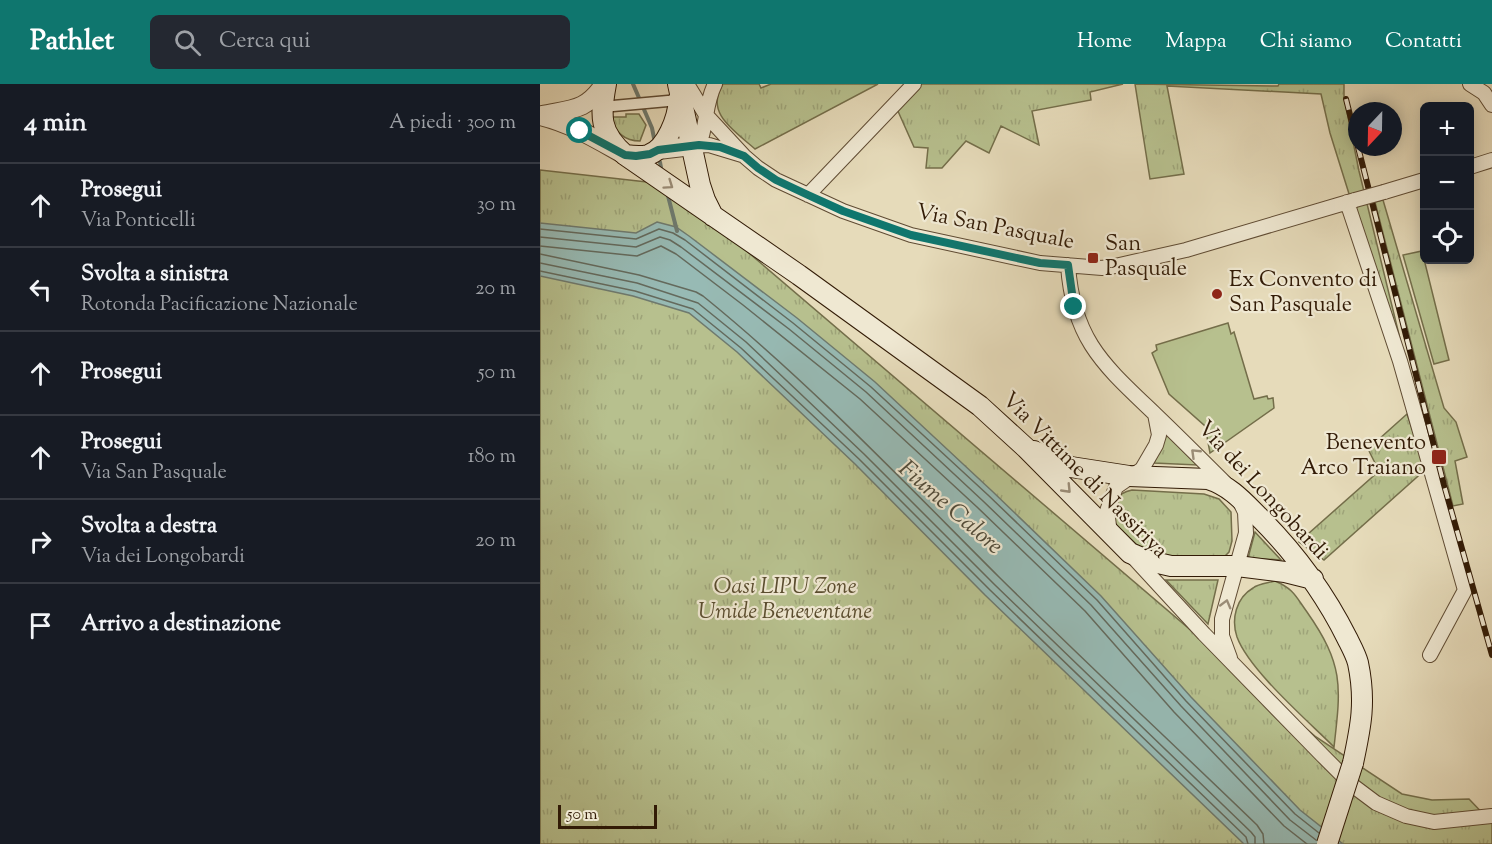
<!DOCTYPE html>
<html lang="it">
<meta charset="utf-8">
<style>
body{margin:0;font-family:"Sorts Mill Goudy",serif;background:#242831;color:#f1f3f6}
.controls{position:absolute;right:18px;top:18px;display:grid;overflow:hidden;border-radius:9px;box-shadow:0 3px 15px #0003}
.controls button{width:54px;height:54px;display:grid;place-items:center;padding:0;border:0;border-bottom:2px solid #363941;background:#171b24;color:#f1f3f6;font:30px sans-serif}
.compass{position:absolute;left:808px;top:18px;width:54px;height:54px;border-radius:50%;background:#171b24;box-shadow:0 3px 15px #0003;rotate:202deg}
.scale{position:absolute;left:18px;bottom:15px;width:99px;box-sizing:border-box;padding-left:6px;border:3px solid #321b06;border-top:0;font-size:16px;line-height:21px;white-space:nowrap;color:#321b06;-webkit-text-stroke:4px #efe8d2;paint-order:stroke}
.stop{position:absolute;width:18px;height:18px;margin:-14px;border:4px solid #0f766e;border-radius:50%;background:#fff}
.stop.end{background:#0f766e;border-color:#fff;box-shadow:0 2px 6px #0008}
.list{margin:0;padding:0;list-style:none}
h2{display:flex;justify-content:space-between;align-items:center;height:78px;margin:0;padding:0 24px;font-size:26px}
h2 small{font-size:20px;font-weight:400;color:#9ea1a6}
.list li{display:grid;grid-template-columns:39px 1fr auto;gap:18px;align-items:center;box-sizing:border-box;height:84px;padding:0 24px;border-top:2px solid #363941}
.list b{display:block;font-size:22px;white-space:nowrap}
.list p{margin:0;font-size:20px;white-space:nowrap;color:#9ea1a6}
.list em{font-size:20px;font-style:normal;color:#9ea1a6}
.icon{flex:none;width:33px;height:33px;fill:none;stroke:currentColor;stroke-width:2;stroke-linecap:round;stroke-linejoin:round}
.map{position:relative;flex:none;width:952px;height:760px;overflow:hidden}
header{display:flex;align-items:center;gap:36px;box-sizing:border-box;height:84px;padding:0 30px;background:#0f766e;color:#fff}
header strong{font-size:28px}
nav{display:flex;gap:33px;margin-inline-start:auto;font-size:21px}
.search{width:420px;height:54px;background:#242831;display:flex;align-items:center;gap:15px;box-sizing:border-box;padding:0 21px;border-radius:9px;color:#9ea1a6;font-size:22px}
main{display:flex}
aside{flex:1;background:#171b24}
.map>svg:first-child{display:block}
</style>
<header>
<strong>Pathlet</strong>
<div class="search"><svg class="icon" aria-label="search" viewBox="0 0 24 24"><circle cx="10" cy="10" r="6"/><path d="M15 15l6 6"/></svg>Cerca qui</div>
<nav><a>Home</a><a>Mappa</a><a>Chi siamo</a><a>Contatti</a></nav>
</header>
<main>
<aside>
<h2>4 min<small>A piedi · 300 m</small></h2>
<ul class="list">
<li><svg class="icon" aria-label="ahead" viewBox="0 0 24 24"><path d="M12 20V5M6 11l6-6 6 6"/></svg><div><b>Prosegui</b><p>Via Ponticelli</p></div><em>30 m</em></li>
<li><svg class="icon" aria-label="left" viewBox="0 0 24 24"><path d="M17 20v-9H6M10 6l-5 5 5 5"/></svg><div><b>Svolta a sinistra</b><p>Rotonda Pacificazione Nazionale</p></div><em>20 m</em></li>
<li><svg class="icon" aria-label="ahead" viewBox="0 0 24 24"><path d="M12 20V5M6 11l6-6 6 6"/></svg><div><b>Prosegui</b></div><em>50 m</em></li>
<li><svg class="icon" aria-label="ahead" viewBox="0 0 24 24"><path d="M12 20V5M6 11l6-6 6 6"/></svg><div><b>Prosegui</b><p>Via San Pasquale</p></div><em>180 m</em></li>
<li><svg class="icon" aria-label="right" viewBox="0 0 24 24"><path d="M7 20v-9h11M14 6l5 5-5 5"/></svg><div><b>Svolta a destra</b><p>Via dei Longobardi</p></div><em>20 m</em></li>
<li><svg class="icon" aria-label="arrive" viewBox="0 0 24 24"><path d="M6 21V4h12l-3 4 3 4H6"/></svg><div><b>Arrivo a destinazione</b></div></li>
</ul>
</aside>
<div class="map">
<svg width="952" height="760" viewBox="0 0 952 760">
<defs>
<pattern id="grass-tufts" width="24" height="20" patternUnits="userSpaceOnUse" patternTransform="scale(1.5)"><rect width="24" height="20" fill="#b7c08e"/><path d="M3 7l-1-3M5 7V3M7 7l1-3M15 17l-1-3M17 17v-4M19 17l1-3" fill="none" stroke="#9ea479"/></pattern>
</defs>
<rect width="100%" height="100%" fill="#e6dbba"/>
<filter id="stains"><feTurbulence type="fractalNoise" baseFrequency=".00333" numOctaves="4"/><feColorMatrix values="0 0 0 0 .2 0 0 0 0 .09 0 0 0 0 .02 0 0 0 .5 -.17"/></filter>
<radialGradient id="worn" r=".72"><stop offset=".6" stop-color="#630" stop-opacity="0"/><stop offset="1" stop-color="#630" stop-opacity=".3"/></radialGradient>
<path fill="url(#grass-tufts)" stroke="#746e4a" stroke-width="1.5" d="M183 0H219L221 4 231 0H338L215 65C195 47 164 29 183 0Z
M380 0H583L550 8 551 16 492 27 499 61 461 42 449 69 426 57 402 84H386L388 64 374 63 357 25Z
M595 0 738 2 739 0H804V13L819 87 863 267 825 161 790 49 781 10 627 2 644 90 610 95Z
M86 30H99L106 41 100 57C84 57 75 48 71 33H86Z
M0 86 107 98 129 104 148 117 776 653 862 710 892 716 929 715 952 739V760H0Z
M843 116 904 324 916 338 927 373 915 377 923 420 913 422 835 118Z
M867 330 886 385 784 476 759 458 839 387 828 365Z
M627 350 657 381 614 379Z
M592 406 664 410 679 415 691 428 692 457 689 468 682 475H664L611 470 596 460 572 437C574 420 573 410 592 406Z
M715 448 741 476 708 474Z
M626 496H678L668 540Z
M735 497C754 505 756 513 767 528 804 581 801 602 794 663 768 637 709 586 697 553 691 535 696 514 713 504 718 500 728 499 735 497Z"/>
<path fill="#b7c08e" stroke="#746e4a" stroke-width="1.5" d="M882 167 909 276 894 280 863 171Z
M688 239 691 250 694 248 714 315 727 312 728 315 733 314 734 324 670 369 665 342 629 310 612 269 617 266 616 261Z"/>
<path fill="#97bab4" stroke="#6f7a6e" stroke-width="1.5" d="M117 138 136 143 149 152 257 234 335 298 452 407 561 512 651 613 760 726 803 760H704L445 511 315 380 197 268 149 229 93 212 0 192V139L96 149Z"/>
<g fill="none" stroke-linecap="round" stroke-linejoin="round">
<path stroke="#646a5d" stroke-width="1.5" d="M0 145 96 155 119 145 133 149 145 156 253 239 331 303 448 411 557 516 646 617 755 730 779 749
M0 153 96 163 120 153 130 156 141 163 249 245 326 308 443 417 551 521 641 622 750 736 776 756
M0 162 97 172 121 162 136 170 203 221 320 315 437 423 545 527 634 628 744 742 767 760
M0 170 99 191 156 208 163 212C269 298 363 397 459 493 544 577 631 658 717 741L723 750 724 760
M0 179 97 199 158 219 206 258 324 370 455 501 711 748 715 753V760
M0 187 95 207 153 225 201 264 319 375 450 506 706 753 708 760"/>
<path stroke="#6f7a6e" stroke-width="4" d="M93 0 112 44 114 54
M120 78 122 89
M127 108 137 147"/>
<defs>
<path id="pedestrian" d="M62 23 139 16"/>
<path id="minor" d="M147 0 166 31 204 72 218 84 236 96 303 127 371 151 500 179 562 184 575 182 646 166 815 116
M930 0 944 9 952 21
M159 61C167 41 165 19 175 0
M152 62 169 61 202 71
M930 83 952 76
M844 108 884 96
M268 111 374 0
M807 118 860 277 925 506 890 571
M528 181C533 257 565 282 616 331 639 353 662 376 685 399
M570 449 567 427 576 403 602 385 616 361 619 351 615 330
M593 473 664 550 782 671 812 701 836 719 866 732 894 738 952 732
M690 574 682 552V535L706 449 705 428 699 416"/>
<path id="tertiary" d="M2 31C31 25 47 27 64 0
M0 32C30 39 56 55 83 70
M118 66 152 62"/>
<path id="secondary" d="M66 0C60 32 59 48 85 71L259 191 440 322 486 364 590 469 609 477 631 482H697L745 488 773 495
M138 0 160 101 165 116 173 132
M85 71C93 72 101 73 108 71 127 65 138 33 139 15
M494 367 531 383 589 392 668 395C690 402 703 417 719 433 755 469 784 508 807 554 811 562 816 571 818 579 826 617 821 642 813 679"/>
</defs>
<use href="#pedestrian" stroke="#5f4b33" stroke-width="13"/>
<use href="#minor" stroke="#5f4b33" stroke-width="16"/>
<use href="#tertiary" stroke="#5f4b33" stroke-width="20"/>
<use href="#secondary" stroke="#321b06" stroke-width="22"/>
<use href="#pedestrian" stroke="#efe8d2" stroke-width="10"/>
<use href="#minor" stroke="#efe8d2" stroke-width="14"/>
<use href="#tertiary" stroke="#efe8d2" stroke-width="18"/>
<use href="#secondary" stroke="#efe8d2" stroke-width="20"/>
<defs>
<path id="rail" d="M806 15 817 59
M818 63 904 401 952 571"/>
</defs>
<use href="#rail" stroke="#321b06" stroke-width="6"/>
<use href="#rail" stroke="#efe8d2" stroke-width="4" stroke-dasharray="11" stroke-linecap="butt"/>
<defs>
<path id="minor-bridge" d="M815 116 844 108"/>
<path id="secondary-bridge" d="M787 760 813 679"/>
</defs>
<use href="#minor-bridge" stroke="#5f4b33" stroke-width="16" stroke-linecap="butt"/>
<use href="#secondary-bridge" stroke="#321b06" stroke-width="22" stroke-linecap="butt"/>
<use href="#minor-bridge" stroke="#efe8d2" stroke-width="14"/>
<use href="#secondary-bridge" stroke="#efe8d2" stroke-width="20"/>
</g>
<defs><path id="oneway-chevron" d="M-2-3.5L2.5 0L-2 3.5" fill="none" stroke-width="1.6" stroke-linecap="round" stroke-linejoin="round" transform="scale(1.5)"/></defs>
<g stroke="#9a8c76">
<use href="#oneway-chevron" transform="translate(129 101) rotate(35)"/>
<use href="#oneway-chevron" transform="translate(655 369) rotate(-136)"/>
<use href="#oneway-chevron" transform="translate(527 405) rotate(46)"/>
<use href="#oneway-chevron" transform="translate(686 520) rotate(-75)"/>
</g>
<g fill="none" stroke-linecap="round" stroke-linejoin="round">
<path stroke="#0f766e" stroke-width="8" d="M40 47 85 71 96 72 110 70 118 66 159 61 180 63 204 72 218 84 236 96 268 111 303 127 371 151 500 179 528 181 534 223"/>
</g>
<g fill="#8f2418" stroke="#efe8d2" stroke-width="2">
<rect x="547" y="168" width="12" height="12" rx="3"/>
<circle cx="677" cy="210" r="6"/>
<rect x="891" y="365" width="16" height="16" rx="3"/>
</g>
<g text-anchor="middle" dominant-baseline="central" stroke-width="4.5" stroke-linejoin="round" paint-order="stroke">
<g font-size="22" fill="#321b06" stroke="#efe8d2">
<text transform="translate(455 144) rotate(11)">Via San Pasquale</text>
<text transform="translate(544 392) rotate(45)">Via Vittime di Nassiriya</text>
<text transform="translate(722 407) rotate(47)">Via dei Longobardi</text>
</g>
<g font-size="22" fill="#321b06" stroke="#efe8d2" text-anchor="start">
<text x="565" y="161">San<tspan x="565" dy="25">Pasquale</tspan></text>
<text x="689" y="197">Ex Convento di<tspan x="689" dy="25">San Pasquale</tspan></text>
<text x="886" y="360" text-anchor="end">Benevento<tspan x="886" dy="25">Arco Traiano</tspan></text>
</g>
<g font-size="22" font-style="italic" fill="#5a4d2f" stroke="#efe8d2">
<text x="245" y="504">Oasi LIPU Zone<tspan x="245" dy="25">Umide Beneventane</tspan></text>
</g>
<g font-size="24" font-style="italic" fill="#504b3a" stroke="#efe8d2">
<text transform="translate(410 424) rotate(41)">Fiume Calore</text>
</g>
</g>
<rect width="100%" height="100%" filter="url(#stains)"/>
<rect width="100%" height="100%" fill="url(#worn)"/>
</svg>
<div class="controls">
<button>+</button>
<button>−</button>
<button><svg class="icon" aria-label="locate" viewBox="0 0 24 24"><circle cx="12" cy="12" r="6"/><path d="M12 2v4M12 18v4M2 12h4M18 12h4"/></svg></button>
</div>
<svg class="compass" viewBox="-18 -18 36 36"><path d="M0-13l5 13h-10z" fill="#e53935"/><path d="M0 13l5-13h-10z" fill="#9ea1a6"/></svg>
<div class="scale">50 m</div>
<div class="stop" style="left:40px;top:47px"></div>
<div class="stop end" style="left:534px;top:223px"></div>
</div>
</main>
